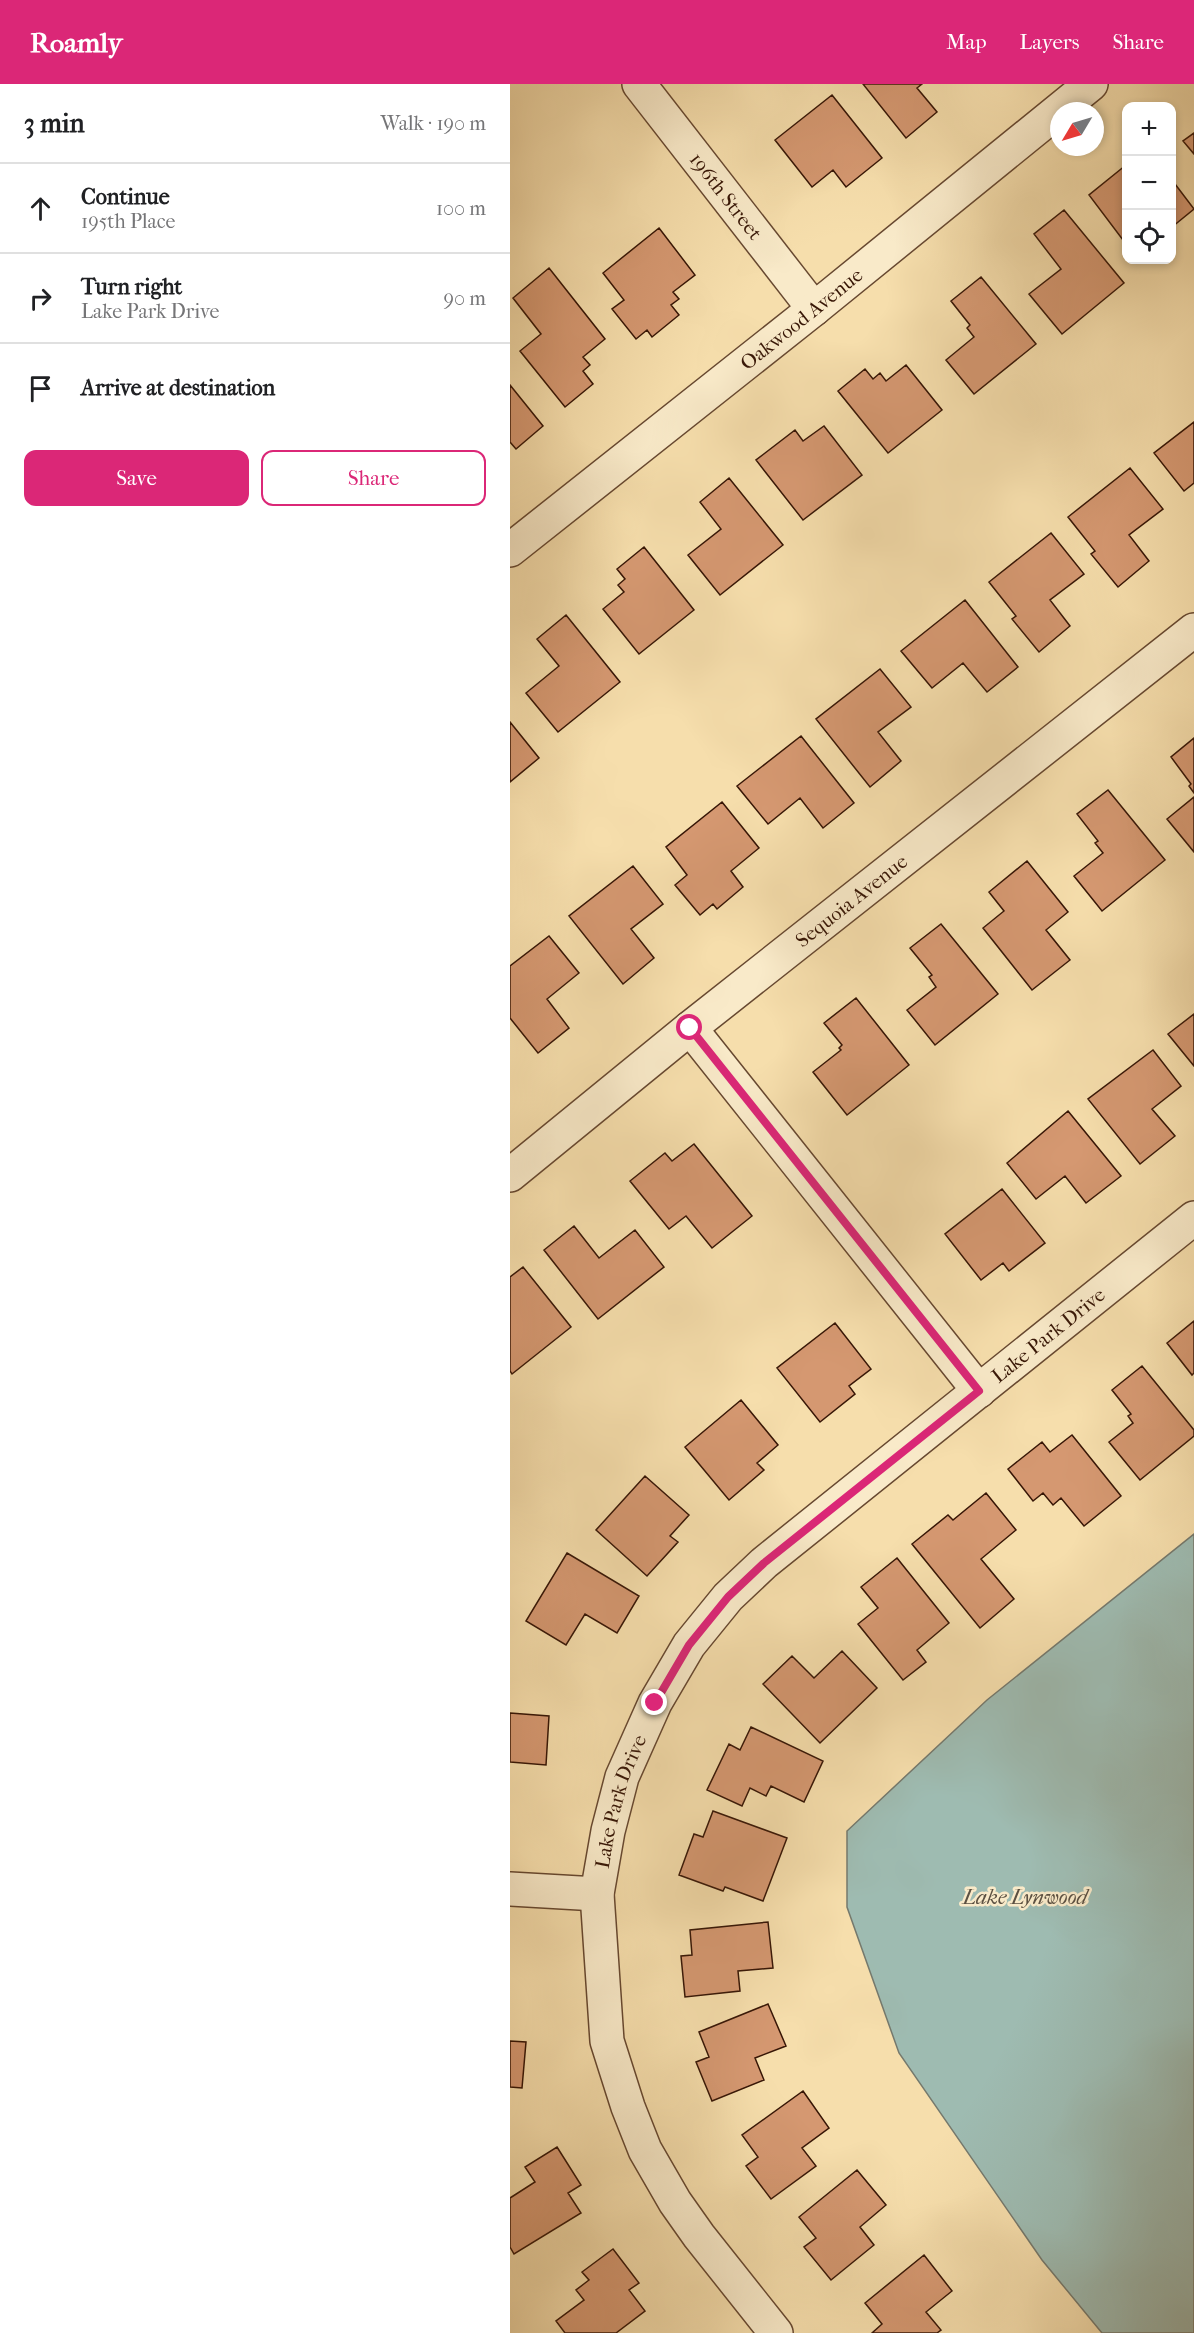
<!DOCTYPE html>
<meta charset="utf-8">
<style>
body{margin:0;font-family:"IM FELL French Canon",serif;background:#f6f6f6;color:#202124}
.controls{position:absolute;right:18px;top:18px;display:grid;overflow:hidden;border-radius:12px;box-shadow:0 3px 9px #0003}
.controls button{width:54px;height:54px;display:grid;place-items:center;padding:0;border:0;border-bottom:2px solid #e0e0e0;background:#fff;color:#202124;font:30px sans-serif}
.compass{position:absolute;left:540px;top:18px;width:54px;height:54px;border-radius:50%;background:#fff;box-shadow:0 3px 9px #0003;rotate:232deg}
.stop{position:absolute;width:18px;height:18px;margin:-14px;border:4px solid #db2777;border-radius:50%;background:#fff}
.stop.end{background:#db2777;border-color:#fff;box-shadow:0 2px 6px #0008}
.list{margin:0;padding:0;list-style:none}
h2{display:flex;justify-content:space-between;align-items:center;height:78px;margin:0;padding:0 24px;font-size:26px}
h2 small{font-size:20px;font-weight:400;color:#757577}
.list li{display:grid;grid-template-columns:39px 1fr auto;gap:18px;align-items:center;box-sizing:border-box;height:90px;padding:0 24px;border-top:2px solid #e0e0e0}
.list b{display:block;font-size:22px;white-space:nowrap}
.list p{margin:0;font-size:20px;white-space:nowrap;color:#757577}
.list em{font-size:20px;font-style:normal;color:#757577}
.actions{display:flex;gap:12px;padding:18px 24px}
.actions a{flex:1;padding:14px 0;border:2px solid #db2777;border-radius:12px;text-align:center;font-size:21px;color:#db2777}
.actions .main{background:#db2777;color:#fff}
.icon{flex:none;width:33px;height:33px;fill:none;stroke:currentColor;stroke-width:2;stroke-linecap:round;stroke-linejoin:round}
.map{position:relative;flex:none;width:684px;height:2249px;overflow:hidden}
header{display:flex;align-items:center;gap:36px;box-sizing:border-box;height:84px;padding:0 30px;background:#db2777;color:#fff}
header strong{font-size:28px}
nav{display:flex;gap:33px;margin-inline-start:auto;font-size:21px}
main{display:flex}
aside{flex:1;background:#fff}
.map>svg:first-child{display:block}
</style>
<header>
<strong>Roamly</strong>
<nav><a>Map</a><a>Layers</a><a>Share</a></nav>
</header>
<main>
<aside>
<h2>3 min<small>Walk · 190 m</small></h2>
<ul class="list">
<li><svg class="icon" aria-label="ahead" viewBox="0 0 24 24"><path d="M12 20V5M6 11l6-6 6 6"/></svg><div><b>Continue</b><p>195th Place</p></div><em>100 m</em></li>
<li><svg class="icon" aria-label="right" viewBox="0 0 24 24"><path d="M7 20v-9h11M14 6l5 5-5 5"/></svg><div><b>Turn right</b><p>Lake Park Drive</p></div><em>90 m</em></li>
<li><svg class="icon" aria-label="arrive" viewBox="0 0 24 24"><path d="M6 21V4h12l-3 4 3 4H6"/></svg><div><b>Arrive at destination</b></div></li>
</ul>
<div class="actions"><a class="main">Save</a><a>Share</a></div>
</aside>
<div class="map">
<svg width="684" height="2249" viewBox="0 0 684 2249">
<rect width="100%" height="100%" fill="#f6deac"/>
<filter id="stains"><feTurbulence type="fractalNoise" baseFrequency=".00333" numOctaves="4"/><feColorMatrix values="0 0 0 0 .2 0 0 0 0 .09 0 0 0 0 .02 0 0 0 .5 -.17"/></filter>
<radialGradient id="worn" r=".72"><stop offset=".6" stop-color="#630" stop-opacity="0"/><stop offset="1" stop-color="#630" stop-opacity=".3"/></radialGradient>
<path fill="#9ebbb1" stroke="#75796d" stroke-width="1.5" d="M684 1450V2249H592L532 2176 389 1969 337 1823V1747L477 1616Z"/>
<path fill="#d59871" stroke="#371606" stroke-width="1.5" d="M353 0H412L407 4 427 28 396 54Z
M322 11 372 74 336 103 323 86 302 103 265 56Z
M684 49V70L673 57Z
M616 81V160L579 111Z
M662 96 684 125 662 143Z
M554 126 614 199 552 250 519 210 551 185 524 150Z
M149 144 185 191 163 208 169 215 161 221 169 231 142 253 137 246 126 255 102 225 114 216 93 189Z
M39 184 95 255 73 273 80 281 73 287 83 300 55 323 10 267 31 250 3 214Z
M471 193 526 260 464 310 436 276 464 253 457 244 460 241 441 217Z
M396 281 432 326 378 369 328 307 355 285 363 295 370 289 376 297Z
M0 301 33 342 6 365 0 358Z
M684 338V399L674 407 644 369Z
M314 342 352 391 293 436 246 376 285 346 293 357Z
M620 384 653 425 619 451 639 477 608 503 581 470 585 467 558 433Z
M219 394 273 461 210 511 178 471 211 445 190 418Z
M541 449 574 490 540 516 560 542 529 568 502 535 506 532 479 498Z
M134 463 184 526 129 570 93 525 114 508 108 501 115 495 107 485Z
M455 516 508 583 477 608 453 579 422 604 391 567Z
M56 531 110 598 48 648 16 609 49 582 27 555Z
M370 585 401 623 368 648 391 677 360 703 306 635Z
M0 638 29 674 0 698Z
M291 652 344 719 313 744 290 714 258 740 227 702Z
M684 654V709L679 702 681 700 661 673Z
M598 706 655 776 592 827 564 792 593 769 585 759 588 757 567 730Z
M684 713V768L657 735Z
M212 718 249 764 221 787 233 803 207 825 203 820 190 831 165 801 177 791 156 763Z
M517 777 558 828 536 846 560 876 522 906 473 844 494 827 479 808Z
M123 782 153 820 121 845 144 874 113 900 59 832Z
M431 840 488 910 425 961 397 926 426 903 419 893 422 891 400 864Z
M39 852 69 889 37 915 59 944 28 969 0 934V882Z
M346 914 399 981 337 1031 303 988 331 966 329 964 332 961 314 939Z
M684 930V982L658 950Z
M643 966 671 1002 642 1025 665 1052 630 1080 578 1015Z
M558 1027 611 1092 576 1119 555 1092 526 1115 497 1079Z
M184 1060 242 1132 202 1164 176 1132 159 1145 120 1097 155 1069 162 1077Z
M492 1105 535 1159 499 1187 493 1179 471 1196 435 1150Z
M64 1142 89 1174 125 1146 154 1183 88 1235 34 1166Z
M13 1183 61 1243 2 1290 0 1287V1193Z
M684 1237V1289L682 1291 657 1259Z
M325 1239 361 1285 339 1302 345 1310 310 1338 267 1284Z
M632 1282 684 1346V1352L630 1396 599 1358 623 1339 618 1332 621 1330 602 1306Z
M231 1316 268 1361 247 1379 254 1386 219 1416 175 1363Z
M562 1351 611 1412 574 1442 551 1414 543 1421 533 1409 523 1417 498 1385 532 1358 540 1368Z
M135 1392 179 1431 160 1452 168 1458 137 1492 86 1446Z
M476 1409 506 1446 471 1475 504 1515 470 1544 402 1460 438 1431 443 1436Z
M57 1469 129 1512 107 1549 75 1530 56 1561 16 1537Z
M387 1474 439 1539 407 1566 416 1578 393 1596 348 1540 368 1524 351 1503Z
M332 1567 367 1604 310 1659 253 1600 282 1572 304 1594Z
M0 1629 39 1632 36 1681 0 1678Z
M241 1643 313 1677 294 1718 261 1702 256 1712 240 1704 232 1722 197 1706 219 1660 230 1666Z
M203 1727 277 1754 253 1817 215 1803 213 1807 169 1791 184 1750 193 1753Z
M258 1838 263 1884 228 1887 230 1907 175 1913 171 1872 182 1871 180 1846Z
M258 1920 276 1962 245 1974 254 1996 202 2017 186 1978 199 1973 189 1948Z
M0 1957 16 1958 12 2004 0 2003Z
M293 2007 319 2044 292 2064 306 2082 261 2115 236 2082 248 2073 232 2051Z
M47 2063 71 2101 58 2109 71 2129 4 2170 0 2163V2114L25 2098 15 2083Z
M347 2086 376 2121 350 2143 364 2161 321 2196 294 2163 306 2154 289 2133Z
M103 2165 129 2199 119 2206 135 2227 106 2249H55L46 2237 74 2216 66 2206 79 2196 72 2188Z
M414 2171 442 2207 416 2228 431 2246 427 2249H362L372 2240 355 2219Z"/>
<g fill="none" stroke-linecap="round" stroke-linejoin="round">
<defs>
<g id="minor">
<path id="s1" d="M129 0 304 225"/>
<path id="s2" d="M0 466 304 225 581 0"/>
<path d="M180 944 469 1307"/>
<path id="s3" d="M0 1091 180 944 684 546"/>
<path d="M0 1805 87 1810"/>
<path id="s4" d="M266 2249 189 2152 165 2118 135 2066 118 2023 97 1957 87 1810 98 1747 112 1693 145 1619 179 1561 218 1513 254 1479 684 1134"/>
</g>
</defs>
<use href="#minor" stroke="#674830" stroke-width="36"/>
<use href="#minor" stroke="#f9eac9" stroke-width="33"/>
</g>
<g fill="none" stroke-linecap="round" stroke-linejoin="round">
<path stroke="#db2777" stroke-width="8" d="M145 1619 179 1561 218 1513 254 1479 469 1307 180 944"/>
</g>
<g text-anchor="middle" dominant-baseline="central" stroke-width="5" stroke-linejoin="round" paint-order="stroke">
<g font-size="20" fill="#371606" stroke="#f9eac9">
<text stroke="none"><textPath href="#s1" startOffset="142">196th Street</textPath></text>
<text stroke="none"><textPath href="#s2" startOffset="372">Oakwood Avenue</textPath></text>
<text stroke="none"><textPath href="#s3" startOffset="438">Sequoia Avenue</textPath></text>
<text stroke="none"><textPath href="#s4" startOffset="1232">Lake Park Drive</textPath></text>
<text stroke="none"><textPath href="#s4" startOffset="584">Lake Park Drive</textPath></text>
</g>
<g font-size="21" font-style="italic" fill="#5b5042" stroke="#f9eac9">
<text x="515" y="1813">Lake Lynwood</text>
</g>
</g>
<rect width="100%" height="100%" filter="url(#stains)"/>
<rect width="100%" height="100%" fill="url(#worn)"/>
</svg>
<div class="controls">
<button>+</button>
<button>−</button>
<button><svg class="icon" aria-label="locate" viewBox="0 0 24 24"><circle cx="12" cy="12" r="6"/><path d="M12 2v4M12 18v4M2 12h4M18 12h4"/></svg></button>
</div>
<svg class="compass" viewBox="-18 -18 36 36"><path d="M0-13l5 13h-10z" fill="#e53935"/><path d="M0 13l5-13h-10z" fill="#757577"/></svg>
<div class="stop" style="left:180px;top:944px"></div>
<div class="stop end" style="left:145px;top:1619px"></div>
</div>
</main>
